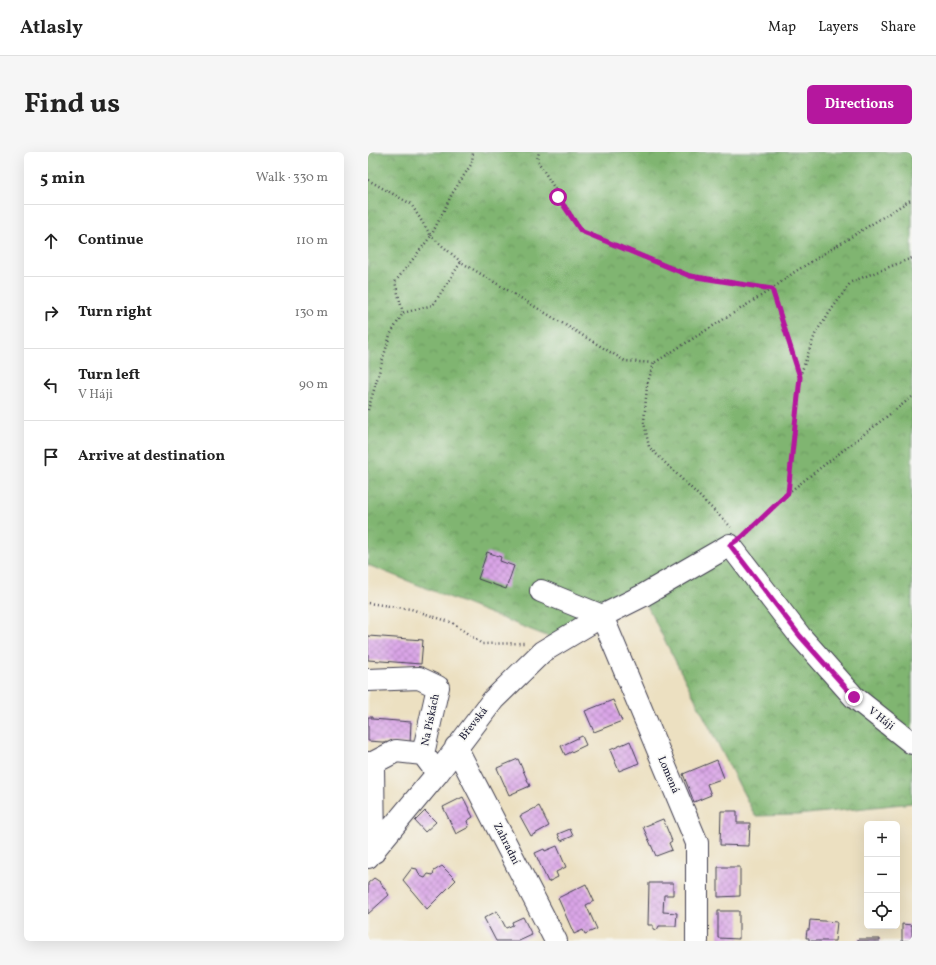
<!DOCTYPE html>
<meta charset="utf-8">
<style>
body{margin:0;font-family:Vollkorn,serif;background:#f6f6f6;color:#222}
.controls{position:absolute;right:12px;bottom:12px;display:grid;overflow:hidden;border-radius:6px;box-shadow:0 4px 16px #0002}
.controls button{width:36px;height:36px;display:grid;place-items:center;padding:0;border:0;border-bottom:1px solid #e0e0e0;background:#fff;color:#222;font:20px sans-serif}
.stop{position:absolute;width:12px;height:12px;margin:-9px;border:3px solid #b5179e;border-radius:50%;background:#fff}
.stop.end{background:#b5179e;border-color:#fff;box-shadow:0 1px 4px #0008}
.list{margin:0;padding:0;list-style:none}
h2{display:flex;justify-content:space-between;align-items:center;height:52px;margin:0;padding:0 16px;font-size:17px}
h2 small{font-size:13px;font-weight:400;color:#767676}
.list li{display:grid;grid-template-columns:26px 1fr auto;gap:12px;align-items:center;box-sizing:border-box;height:72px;padding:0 16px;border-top:1px solid #e0e0e0}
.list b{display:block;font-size:15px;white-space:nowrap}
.list p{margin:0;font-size:13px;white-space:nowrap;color:#767676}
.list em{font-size:13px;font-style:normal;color:#767676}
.icon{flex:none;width:22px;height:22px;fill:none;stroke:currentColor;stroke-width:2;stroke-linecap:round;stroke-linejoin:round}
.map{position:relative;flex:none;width:544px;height:789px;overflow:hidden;border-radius:6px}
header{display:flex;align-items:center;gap:24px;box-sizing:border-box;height:56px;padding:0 20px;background:#fff;border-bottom:1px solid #e0e0e0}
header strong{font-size:19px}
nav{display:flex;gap:22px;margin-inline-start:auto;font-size:14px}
.intro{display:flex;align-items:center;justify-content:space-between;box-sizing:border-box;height:96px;padding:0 24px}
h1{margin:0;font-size:28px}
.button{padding:10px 18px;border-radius:6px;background:#b5179e;color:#fff;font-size:14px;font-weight:700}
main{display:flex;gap:24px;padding:0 24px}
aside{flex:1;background:#fff;border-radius:6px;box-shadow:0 4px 16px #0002}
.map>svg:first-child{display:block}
</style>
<header>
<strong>Atlasly</strong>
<nav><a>Map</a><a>Layers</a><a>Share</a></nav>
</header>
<div class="intro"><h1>Find us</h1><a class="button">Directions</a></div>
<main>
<aside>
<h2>5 min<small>Walk · 330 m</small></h2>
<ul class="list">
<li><svg class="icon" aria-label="ahead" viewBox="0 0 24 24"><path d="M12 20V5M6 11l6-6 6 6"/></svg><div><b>Continue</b></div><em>110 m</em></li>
<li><svg class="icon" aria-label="right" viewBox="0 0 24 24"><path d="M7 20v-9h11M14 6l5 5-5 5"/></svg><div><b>Turn right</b></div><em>130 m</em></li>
<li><svg class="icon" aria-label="left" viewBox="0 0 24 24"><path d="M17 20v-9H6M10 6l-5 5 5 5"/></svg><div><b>Turn left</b><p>V Háji</p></div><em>90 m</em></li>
<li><svg class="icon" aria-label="arrive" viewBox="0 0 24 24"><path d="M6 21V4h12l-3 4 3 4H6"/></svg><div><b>Arrive at destination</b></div></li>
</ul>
</aside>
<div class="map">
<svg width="544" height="789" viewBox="0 0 544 789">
<defs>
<pattern id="forest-crowns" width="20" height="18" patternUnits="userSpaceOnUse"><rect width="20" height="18" fill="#80b571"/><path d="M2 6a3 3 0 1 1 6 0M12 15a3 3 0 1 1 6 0" fill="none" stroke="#68935e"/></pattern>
<pattern id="building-cross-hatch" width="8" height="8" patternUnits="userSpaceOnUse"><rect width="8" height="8" fill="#daa5e7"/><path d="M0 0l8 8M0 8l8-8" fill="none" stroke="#b086bc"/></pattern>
</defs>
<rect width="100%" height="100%" fill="#f6f6f2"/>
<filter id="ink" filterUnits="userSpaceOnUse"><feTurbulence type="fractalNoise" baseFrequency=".025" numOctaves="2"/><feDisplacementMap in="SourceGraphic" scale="8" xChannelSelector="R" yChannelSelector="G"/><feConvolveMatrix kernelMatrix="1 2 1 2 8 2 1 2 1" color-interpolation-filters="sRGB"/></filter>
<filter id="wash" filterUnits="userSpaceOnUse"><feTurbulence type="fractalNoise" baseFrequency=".012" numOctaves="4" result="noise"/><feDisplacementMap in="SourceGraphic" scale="16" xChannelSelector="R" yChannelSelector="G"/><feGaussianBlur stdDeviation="0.9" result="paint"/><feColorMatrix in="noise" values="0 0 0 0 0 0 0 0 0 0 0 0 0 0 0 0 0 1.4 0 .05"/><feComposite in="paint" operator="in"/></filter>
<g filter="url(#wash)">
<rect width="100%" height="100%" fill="#ece0c1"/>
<path fill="url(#forest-crowns)" stroke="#516c56" d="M0 0H544V651L430 663 387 664 274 444 181 485 0 413Z"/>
<g id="blocks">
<path fill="url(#building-cross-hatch)" d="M119 400 133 405 132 409 146 414 138 437 110 427Z
M0 484 55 488 53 512 0 508Z
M245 548 254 569 226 580 217 559Z
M0 565H4V567L43 570 42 592 0 589Z
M214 584 218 593 197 603 193 594Z
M262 589 271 611 251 619 242 598Z
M150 607 162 634 141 643 129 616Z
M349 608 356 626 339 632 343 643 326 650 315 622Z
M95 645 105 665 99 669 101 675 88 682 75 655Z
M171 654 181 674 163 684 152 664Z
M57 659 68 670 57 680 47 669Z
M353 659H369V671H382L381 694 352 693Z
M295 667 304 689 301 691 304 698 288 704 275 675Z
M202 677 205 684 193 689 190 682Z
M189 694 198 715 188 720 190 725 180 730 167 701 176 697 177 699Z
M74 714 88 728 59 757 35 728 44 716 49 717 52 724 57 726 60 722 65 723 66 719Z
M350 715H372V744L350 745Z
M6 726 12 730 21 743 0 762V731Z
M281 731H305V743H296L295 760 309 761 308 774H291L289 778 285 777V773H280Z
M218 732 226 749 218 753 229 777 217 782 215 778 206 782 190 746Z
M129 759 138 776 145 773 144 770 155 765 164 783 151 789H128L116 766Z
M350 759H371V787L350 786Z
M442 768 469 770 467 789H441V786H438L439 778H441Z
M534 772 544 773V789H534Z
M490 787H512V789H490Z"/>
</g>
</g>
<g filter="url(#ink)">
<use href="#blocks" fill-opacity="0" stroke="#403e4f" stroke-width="1"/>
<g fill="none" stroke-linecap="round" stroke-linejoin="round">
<defs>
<path id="minor" d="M173 439 234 464
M234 464 329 691V789
M0 528 51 526 70 535 55 602
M88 595 188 789
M0 611H5L28 599 55 602 64 614
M1 698 6 700 5 611
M0 705 69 622 125 548 174 500 234 464 274 444 362 393 432 484 486 545 544 591"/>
</defs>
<use href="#minor" stroke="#403e4f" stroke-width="24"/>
<path stroke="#403e4f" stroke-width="2.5" stroke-dasharray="1 3" stroke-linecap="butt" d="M0 28 43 52 63 84 27 130 35 161
M93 110 63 84 84 42 104 11 105 0
M286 211 279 233 276 270 281 295 363 375
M432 224 448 180 483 130 544 106
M0 258 22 183 35 161 65 153 93 110 257 209 286 211 404 137 321 123 213 79 169 8 171 0
M420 341 432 225 404 137 425 121 544 47
M377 383 420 341 544 245
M0 451 43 457 85 471 114 492 156 491"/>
<use href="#minor" stroke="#fff" stroke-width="22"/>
</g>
</g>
<g fill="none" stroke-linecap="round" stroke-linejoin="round" filter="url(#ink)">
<path stroke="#b5179e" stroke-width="5" d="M190 45 213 79 322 124 404 137 432 225 420 341 374 385 362 393 432 484 486 545"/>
</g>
<g text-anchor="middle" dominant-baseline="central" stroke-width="3" stroke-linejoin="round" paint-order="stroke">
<g font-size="11" fill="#22223b" stroke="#f6f6f2">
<text transform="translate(513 567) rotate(38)">V Háji</text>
<text transform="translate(63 568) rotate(-78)">Na Pískách</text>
<text transform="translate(106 572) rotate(-52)">Břevská</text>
<text transform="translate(300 623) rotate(67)">Lomená</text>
<text transform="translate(138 692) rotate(63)">Zahradní</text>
</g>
</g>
</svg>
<div class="controls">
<button>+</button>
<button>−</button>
<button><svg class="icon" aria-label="locate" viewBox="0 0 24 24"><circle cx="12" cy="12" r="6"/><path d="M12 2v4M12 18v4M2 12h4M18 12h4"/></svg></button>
</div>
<div class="stop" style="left:190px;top:45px"></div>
<div class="stop end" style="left:486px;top:545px"></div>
</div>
</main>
